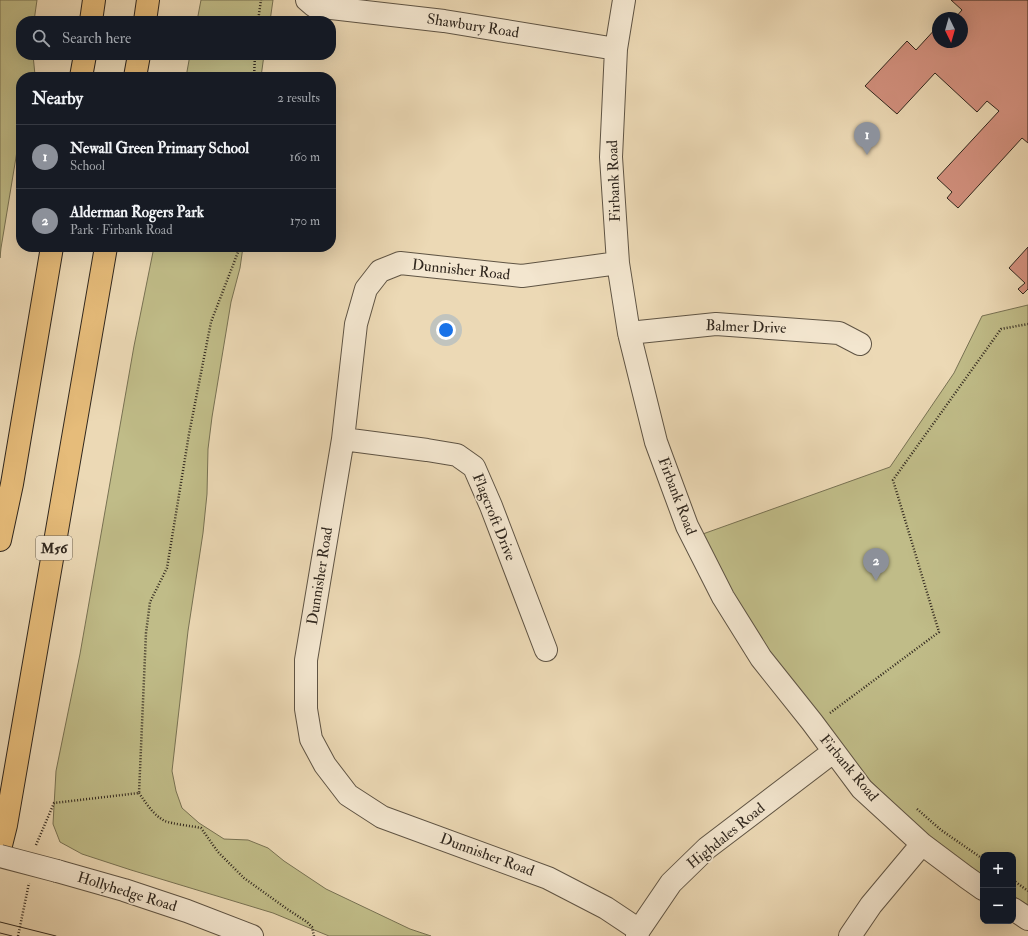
<!DOCTYPE html>
<meta charset="utf-8">
<style>
body{margin:0;font-family:"IM FELL Double Pica",serif;background:#242831;color:#f1f3f6}
.controls{position:absolute;right:12px;bottom:12px;display:grid;overflow:hidden;border-radius:8px;box-shadow:0 4px 16px #0002}
.controls button{width:36px;height:36px;display:grid;place-items:center;padding:0;border:0;border-bottom:1px solid #363941;background:#171b24;color:#f1f3f6;font:20px sans-serif}
.compass{position:absolute;left:932px;top:12px;width:36px;height:36px;border-radius:50%;background:#171b24;box-shadow:0 4px 16px #0002;rotate:175deg}
.you{position:absolute;left:446px;top:330px;width:14px;height:14px;margin:-10px;border:3px solid #fff;border-radius:50%;background:#1a73e8;box-shadow:0 0 0 6px #1a73e833}
.badge{display:grid;place-items:center;width:26px;height:26px;border-radius:50%;background:#8c9099;color:#fff;font-size:13px;font-weight:700}
.pin{position:absolute;translate:-50% -33px;filter:drop-shadow(0 1px 2px #0008)}
.pin::after{content:'';position:absolute;top:21px;width:14px;height:12px;background:inherit;clip-path:polygon(0 0,100% 0,50% 100%)}
.list{margin:0;padding:0;list-style:none}
h2{display:flex;justify-content:space-between;align-items:center;height:52px;margin:0;padding:0 16px;font-size:17px}
h2 small{font-size:13px;font-weight:400;color:#9ea1a6}
.list li{display:grid;grid-template-columns:26px 1fr auto;gap:12px;align-items:center;box-sizing:border-box;height:64px;padding:0 16px;border-top:1px solid #363941}
.list b{display:block;font-size:15px;white-space:nowrap}
.list p{margin:0;font-size:13px;white-space:nowrap;color:#9ea1a6}
.list em{font-size:13px;font-style:normal;color:#9ea1a6}
.icon{flex:none;width:22px;height:22px;fill:none;stroke:currentColor;stroke-width:2;stroke-linecap:round;stroke-linejoin:round}
.map{position:relative;flex:none;width:1028px;height:936px;overflow:hidden}
.search{position:absolute;background:#171b24;box-shadow:0 4px 16px #0002;left:16px;top:16px;width:320px;height:44px;display:flex;align-items:center;gap:10px;box-sizing:border-box;padding:0 14px;border-radius:16px;color:#9ea1a6;font-size:15px}
.panel{position:absolute;background:#171b24;box-shadow:0 4px 16px #0002;left:16px;top:72px;width:320px;height:180px;border-radius:16px}
.map>svg:first-child{display:block}
</style>
<div class="map">
<svg width="1028" height="936" viewBox="0 0 1028 936">
<rect width="100%" height="100%" fill="#ecd9b5"/>
<filter id="stains"><feTurbulence type="fractalNoise" baseFrequency=".005" numOctaves="4"/><feColorMatrix values="0 0 0 0 .2 0 0 0 0 .09 0 0 0 0 .02 0 0 0 .5 -.17"/></filter>
<radialGradient id="worn" r=".72"><stop offset=".6" stop-color="#630" stop-opacity="0"/><stop offset="1" stop-color="#630" stop-opacity=".3"/></radialGradient>
<path fill="#c0bc88" stroke="#787253" d="M0 0H37L34 21H21V55H33L35 75 34 77H21V127L1 248 0 258Z
M201 0H273L270 21H197Z
M190 55H264L261 77H186Z
M154 247H243L240 268 231 302 212 417 208 449 207 494 203 533 188 631 172 771 176 791 182 808 199 823 224 839 248 840 268 848 284 861 326 889 410 929 431 936H329L273 913 131 870 82 854 60 842 53 824 56 771 80 654 134 346Z
M1028 305V905L1013 896V855H983V877L923 831 842 754 747 626 700 535 890 467 954 373 982 316Z"/>
<path fill="#d3917f" stroke="#30271e" d="M951 0H1028V143L1022 138 958 208 947 198 952 192 937 178 999 111 987 101 977 112 935 73 897 114 865 86 907 41 916 50 938 26V42H962V18H955L962 10Z
M1028 247V289L1023 294 1018 289 1025 283 1009 268Z"/>
<g fill="none" stroke-linecap="round" stroke-linejoin="round">
<defs>
<path id="minor" d="M307 0 314 6 444 21 616 49
M624 0 616 49 611 157 618 263 629 333 656 442 687 526 723 597 761 658 812 722 862 789 922 844 966 877 983 889
M618 263 522 276 400 263 380 271 366 289 356 324 343 439 306 660V709L311 739 325 765 348 795 382 817 548 878 606 908 639 930
M629 333 716 324 839 333 860 344
M343 439 427 450 457 455 474 467 491 506 546 650
M57 871 124 890 187 911 252 936
M1013 909 1028 919
M637 936 639 930 671 883 707 848 833 752
M850 936 871 905 922 844"/>
<path id="highway" d="M91 21 94 0
M145 21 148 0
M81 77 85 55
M135 77 139 55
M0 540 12 484 52 247
M0 849 6 825 106 247"/>
</defs>
<use href="#minor" stroke="#5f5444" stroke-width="24"/>
<use href="#highway" stroke="#30271e" stroke-width="24"/>
<path stroke="#30271e" stroke-width="2.5" stroke-dasharray="1 2" stroke-linecap="butt" d="M258 21 261 0
M254 77 255 55
M830 713 939 632 893 480 1001 329 1028 324
M139 793C146 803 153 815 165 821 172 824 192 826 201 828L218 852 244 878 287 909 307 922 312 927 314 936
M917 809 941 830 983 859
M36 845 54 803 139 793 146 633 150 602 167 568 189 434 211 322 240 247
M1013 880 1028 891
M18 936 29 883"/>
<use href="#minor" stroke="#f3e6cf" stroke-width="22"/>
<use href="#highway" stroke="#e6bc7a" stroke-width="22"/>
<path stroke="#30271e" stroke-width="1" d="M0 922 56 936
M0 933 12 936"/>
<defs>
<path id="minor-bridge" d="M0 856 57 871"/>
</defs>
<use href="#minor-bridge" stroke="#5f5444" stroke-width="24" stroke-linecap="butt"/>
<use href="#minor-bridge" stroke="#f3e6cf" stroke-width="22"/>
</g>
<g text-anchor="middle" dominant-baseline="central" stroke-width="3.5" stroke-linejoin="round" paint-order="stroke">
<rect fill="#f3e6cf" stroke="#6a6053" stroke-width="1" x="36" y="536" width="36" height="24" rx="3"/>
<g font-size="14" font-weight="bold" fill="#30271e">
<text x="54" y="548">M56</text>
</g>
<g font-size="15" fill="#30271e" stroke="#f3e6cf">
<text transform="translate(473 26) rotate(9)">Shawbury Road</text>
<text transform="translate(614 181) rotate(-92)">Firbank Road</text>
<text transform="translate(461 270) rotate(6)">Dunnisher Road</text>
<text transform="translate(746 327) rotate(2)">Balmer Drive</text>
<text transform="translate(677 496) rotate(69)">Firbank Road</text>
<text transform="translate(494 517) rotate(68)">Flagcroft Drive</text>
<text transform="translate(320 576) rotate(-81)">Dunnisher Road</text>
<text transform="translate(849 768) rotate(50)">Firbank Road</text>
<text transform="translate(726 836) rotate(-39)">Highdales Road</text>
<text transform="translate(487 855) rotate(20)">Dunnisher Road</text>
<text transform="translate(127 892) rotate(17)">Hollyhedge Road</text>
</g>
</g>
<rect width="100%" height="100%" filter="url(#stains)"/>
<rect width="100%" height="100%" fill="url(#worn)"/>
</svg>
<div class="controls">
<button>+</button>
<button>−</button>
</div>
<svg class="compass" viewBox="-18 -18 36 36"><path d="M0-13l5 13h-10z" fill="#e53935"/><path d="M0 13l5-13h-10z" fill="#9ea1a6"/></svg>
<div class="you"></div>
<div class="pin badge" style="left:867px;top:155px">1</div>
<div class="pin badge" style="left:876px;top:581px">2</div>
<div class="search"><svg class="icon" aria-label="search" viewBox="0 0 24 24"><circle cx="10" cy="10" r="6"/><path d="M15 15l6 6"/></svg>Search here</div>
<section class="panel">
<h2>Nearby<small>2 results</small></h2>
<ul class="list">
<li><span class="badge">1</span><div><b>Newall Green Primary School</b><p>School</p></div><em>160 m</em></li>
<li><span class="badge">2</span><div><b>Alderman Rogers Park</b><p>Park · Firbank Road</p></div><em>170 m</em></li>
</ul>
</section>
</div>
